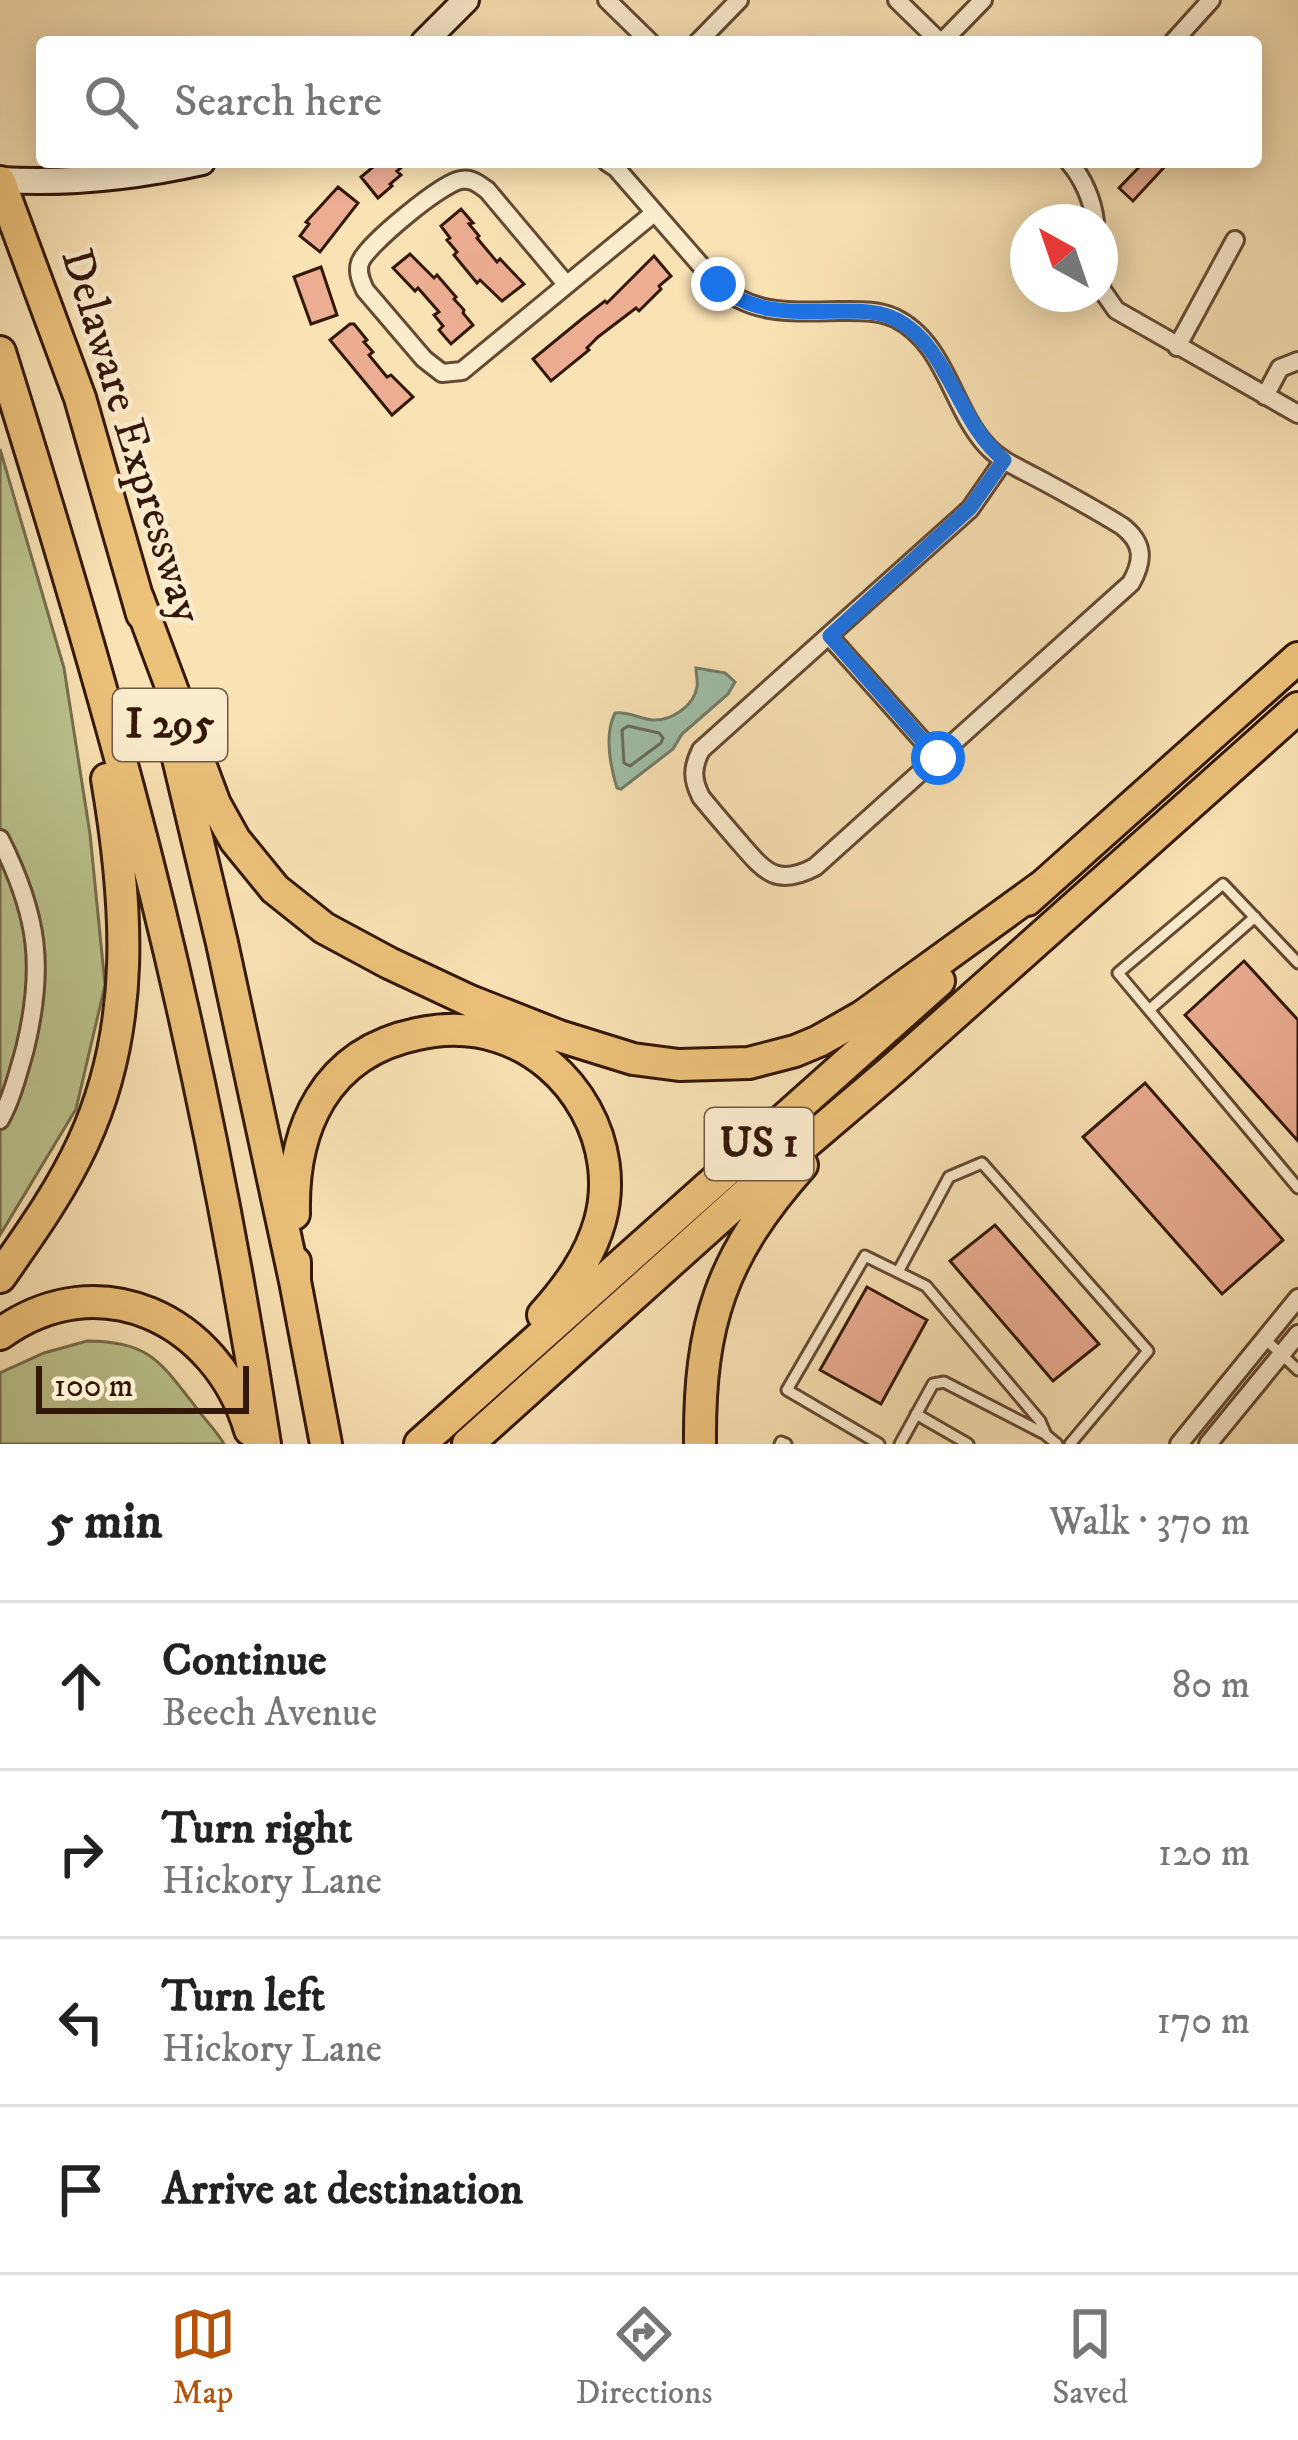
<!DOCTYPE html>
<meta charset="utf-8">
<style>
body{margin:0;font-family:"IM FELL DW Pica",serif;background:#f2f2f2;color:#222}
.compass{position:absolute;left:1010px;top:204px;width:108px;height:108px;border-radius:50%;background:#fff;box-shadow:0 6px 30px #0003;rotate:320deg}
.scale{position:absolute;left:36px;bottom:30px;width:213px;box-sizing:border-box;padding-left:12px;border:6px solid #331708;border-top:0;font-size:33px;line-height:42px;white-space:nowrap;color:#331708;-webkit-text-stroke:9px #fbecce;paint-order:stroke}
.stop{position:absolute;width:36px;height:36px;margin:-27px;border:9px solid #1a73e8;border-radius:50%;background:#fff}
.stop.end{background:#1a73e8;border-color:#fff;box-shadow:0 3px 12px #0008}
.list{margin:0;padding:0;list-style:none}
h2{display:flex;justify-content:space-between;align-items:center;height:156px;margin:0;padding:0 48px;font-size:51px}
h2 small{font-size:39px;font-weight:400;color:#767676}
.list li{display:grid;grid-template-columns:78px 1fr auto;gap:36px;align-items:center;box-sizing:border-box;height:168px;padding:0 48px;border-top:3px solid #e0e0e0}
.list b{display:block;font-size:45px;white-space:nowrap}
.list p{margin:0;font-size:39px;white-space:nowrap;color:#767676}
.list em{font-size:39px;font-style:normal;color:#767676}
.icon{flex:none;width:66px;height:66px;fill:none;stroke:currentColor;stroke-width:2;stroke-linecap:round;stroke-linejoin:round}
.map{position:relative;flex:none;width:1298px;height:1444px;overflow:hidden}
.search{position:absolute;background:#fff;box-shadow:0 6px 30px #0003;left:36px;right:36px;top:36px;height:132px;display:flex;align-items:center;gap:30px;box-sizing:border-box;padding:0 42px;border-radius:12px;color:#767676;font-size:45px}
.sheet{height:828px;background:#fff}
nav{display:flex;justify-content:space-around;align-items:center;box-sizing:border-box;height:168px;border-top:3px solid #e0e0e0;background:#fff;font-size:33px;color:#767676}
nav a{display:grid;justify-items:center;gap:6px}
nav .on{color:#b45309}
.map>svg:first-child{display:block}
</style>
<div class="map">
<svg width="1298" height="1444" viewBox="0 0 1298 1444">
<rect width="100%" height="100%" fill="#f9e2b4"/>
<filter id="stains"><feTurbulence type="fractalNoise" baseFrequency=".00167" numOctaves="4"/><feColorMatrix values="0 0 0 0 .2 0 0 0 0 .09 0 0 0 0 .02 0 0 0 .5 -.17"/></filter>
<radialGradient id="worn" r=".72"><stop offset=".6" stop-color="#630" stop-opacity="0"/><stop offset="1" stop-color="#630" stop-opacity=".3"/></radialGradient>
<path fill="#bbc48f" stroke="#776e4c" stroke-width="3" d="M0 449 64 668 90 834 105 985 76 1109 0 1235Z
M87 1341C149 1342 159 1360 195 1406 204 1419 216 1430 224 1444H0V1373L44 1353Z"/>
<path fill="#9fbfa8" stroke="#747c68" stroke-width="3" d="M696 668 725 673 735 682 728 694 682 734 673 749 621 789 617 788C610 765 604 735 615 713 629 711 639 719 653 720 671 721 694 706 697 687 698 681 696 674 696 668Z"/>
<g fill="none" stroke-linecap="round" stroke-linejoin="round">
<path stroke="#696b58" stroke-width="3" d="M628 726 659 733 663 738 661 743 630 766 624 763 622 730Z"/>
</g>
<path fill="#ecad93" stroke="#331708" stroke-width="3" d="M379 162H408L397 171 401 175 390 184 392 186 378 198 361 177Z
M1144 162H1169L1133 201 1119 188Z
M338 187 358 203 320 252 300 236 309 224 306 222Z
M461 209 473 223 469 224 479 236 477 238 497 262 500 259 524 284 502 301 480 280 477 283 454 255 457 252 447 240 450 238 441 226Z
M410 254 434 278 437 275 456 297 454 299 464 310 463 313 473 325 451 344 439 330 443 326 434 315 439 312 418 288 415 291 393 268Z
M654 256 671 276 659 286 661 289 639 311 636 308 598 337 587 348 589 350 551 381 533 359 583 318 605 301 607 303Z
M321 267 337 315 311 324 294 277Z
M350 324H354L367 340 364 342 373 352 369 355 387 377 391 375 413 397 392 415 330 340Z
M1244 961 1298 1020V1141L1185 1015Z
M1145 1083 1283 1240 1222 1294 1083 1137Z
M995 1225 1099 1344 1053 1381 950 1261Z
M867 1287 927 1320 881 1404 820 1370Z"/>
<g fill="none" stroke-linecap="round" stroke-linejoin="round">
<defs>
<path id="lane" d="M1298 963 1223 884 1118 973 1298 1188
M1149 1010 1255 917
M898 1272 949 1177 982 1163 1148 1351 1070 1444
M1265 1339 1298 1370
M916 1414 968 1444
M780 1444 781 1442 786 1444
M879 1444 787 1390 865 1256 926 1286 1040 1421 1046 1435 1057 1444
M900 1444 933 1384 944 1382 1045 1434"/>
<path id="street" d="M607 0 650 42
M897 0 940 42
M698 42 739 0
M942 42 983 0
M1173 42 1211 0
M607 162 616 168 717 284C753 316 795 312 840 311 858 311 878 310 895 318 945 342 952 408 986 445 1000 461 1023 470 1041 480 1069 495 1096 510 1122 526 1144 543 1144 560 1131 583L815 867C777 887 765 872 740 843 727 828 714 813 701 797 692 779 692 768 701 750L970 509 1004 460
M1069 162C1083 178 1093 201 1095 222
M1100 278 1102 290 1116 310 1298 414
M566 284 487 190C478 184 472 178 461 180 443 182 365 246 360 263 357 272 361 281 365 290L424 359 442 373 462 371 654 213
M1177 347 1235 240
M1265 396 1280 368 1298 361
M829 636 938 758
M0 839C38 915 45 966 25 1049 18 1073 12 1098 0 1120
M1179 1444 1298 1298
M1208 1444 1298 1334"/>
<path id="secondary" d="M424 42 466 0
M0 180C69 184 135 177 202 162"/>
<path id="highway" d="M0 182 80 398 142 614
M0 352C45 496 89 641 128 787 186 1003 231 1224 265 1444
M138 598 215 804 235 840 275 889 324 928 389 963 470 1001 559 1036 633 1059 679 1065 749 1063 795 1051 819 1041 863 1016 1041 887
M177 754 222 943 295 1281
M1027 900 1298 658
M294 1214C292 1128 325 1053 417 1034 444 1028 472 1028 499 1037 574 1061 621 1145 600 1221 590 1257 568 1287 543 1315
M295 1262V1281L326 1444
M0 1277C30 1234 61 1191 83 1143 137 1026 128 903 107 779
M0 1334C99 1262 217 1319 250 1430
M420 1444 939 981
M468 1444 745 1195 893 1069 1298 708
M700 1444C699 1324 721 1256 802 1165"/>
</defs>
<use href="#lane" stroke="#644a33" stroke-width="15"/>
<use href="#street" stroke="#644a33" stroke-width="22"/>
<use href="#secondary" stroke="#331708" stroke-width="30"/>
<use href="#highway" stroke="#331708" stroke-width="36"/>
<use href="#lane" stroke="#fbecce" stroke-width="9"/>
<use href="#street" stroke="#fbecce" stroke-width="16"/>
<use href="#secondary" stroke="#fbecce" stroke-width="24"/>
<use href="#highway" stroke="#ecc17a" stroke-width="30"/>
</g>
<g fill="none" stroke-linecap="round" stroke-linejoin="round">
<path stroke="#1a73e8" stroke-width="15" d="M718 284C753 316 797 312 842 311 860 311 881 311 897 320 949 347 957 422 1004 460L970 508 830 636 938 758"/>
</g>
<g text-anchor="middle" dominant-baseline="central" stroke-width="9" stroke-linejoin="round" paint-order="stroke">
<g fill="#fbecce" stroke="#6f5743" stroke-width="3">
<rect x="113" y="689" width="114" height="72" rx="9"/>
<rect x="705" y="1108" width="108" height="72" rx="9"/>
</g>
<g font-size="42" font-weight="bold" fill="#331708">
<text x="170" y="725">I 295</text>
<text x="759" y="1144">US 1</text>
</g>
<g font-size="45" fill="#331708" stroke="#fbecce">
<text transform="translate(131 436) rotate(73)">Delaware Expressway</text>
</g>
</g>
<rect width="100%" height="100%" filter="url(#stains)"/>
<rect width="100%" height="100%" fill="url(#worn)"/>
</svg>
<svg class="compass" viewBox="-18 -18 36 36"><path d="M0-13l5 13h-10z" fill="#e53935"/><path d="M0 13l5-13h-10z" fill="#767676"/></svg>
<div class="scale">100 m</div>
<div class="stop" style="left:938px;top:758px"></div>
<div class="stop end" style="left:718px;top:284px"></div>
<div class="search"><svg class="icon" aria-label="search" viewBox="0 0 24 24"><circle cx="10" cy="10" r="6"/><path d="M15 15l6 6"/></svg>Search here</div>
</div>
<section class="sheet">
<h2>5 min<small>Walk · 370 m</small></h2>
<ul class="list">
<li><svg class="icon" aria-label="ahead" viewBox="0 0 24 24"><path d="M12 20V5M6 11l6-6 6 6"/></svg><div><b>Continue</b><p>Beech Avenue</p></div><em>80 m</em></li>
<li><svg class="icon" aria-label="right" viewBox="0 0 24 24"><path d="M7 20v-9h11M14 6l5 5-5 5"/></svg><div><b>Turn right</b><p>Hickory Lane</p></div><em>120 m</em></li>
<li><svg class="icon" aria-label="left" viewBox="0 0 24 24"><path d="M17 20v-9H6M10 6l-5 5 5 5"/></svg><div><b>Turn left</b><p>Hickory Lane</p></div><em>170 m</em></li>
<li><svg class="icon" aria-label="arrive" viewBox="0 0 24 24"><path d="M6 21V4h12l-3 4 3 4H6"/></svg><div><b>Arrive at destination</b></div></li>
</ul>
</section>
<nav>
<a class="on"><svg class="icon" aria-label="map" viewBox="0 0 24 24"><path d="M3 6l6-2 6 2 6-2v14l-6 2-6-2-6 2zM9 4v14M15 6v14"/></svg>Map</a>
<a><svg class="icon" aria-label="directions" viewBox="0 0 24 24"><path d="M12 3l9 9-9 9-9-9zM9 14v-3h6M13 9l2 2-2 2"/></svg>Directions</a>
<a><svg class="icon" aria-label="saved" viewBox="0 0 24 24"><path d="M7 4h10v16l-5-4-5 4z"/></svg>Saved</a>
</nav>
